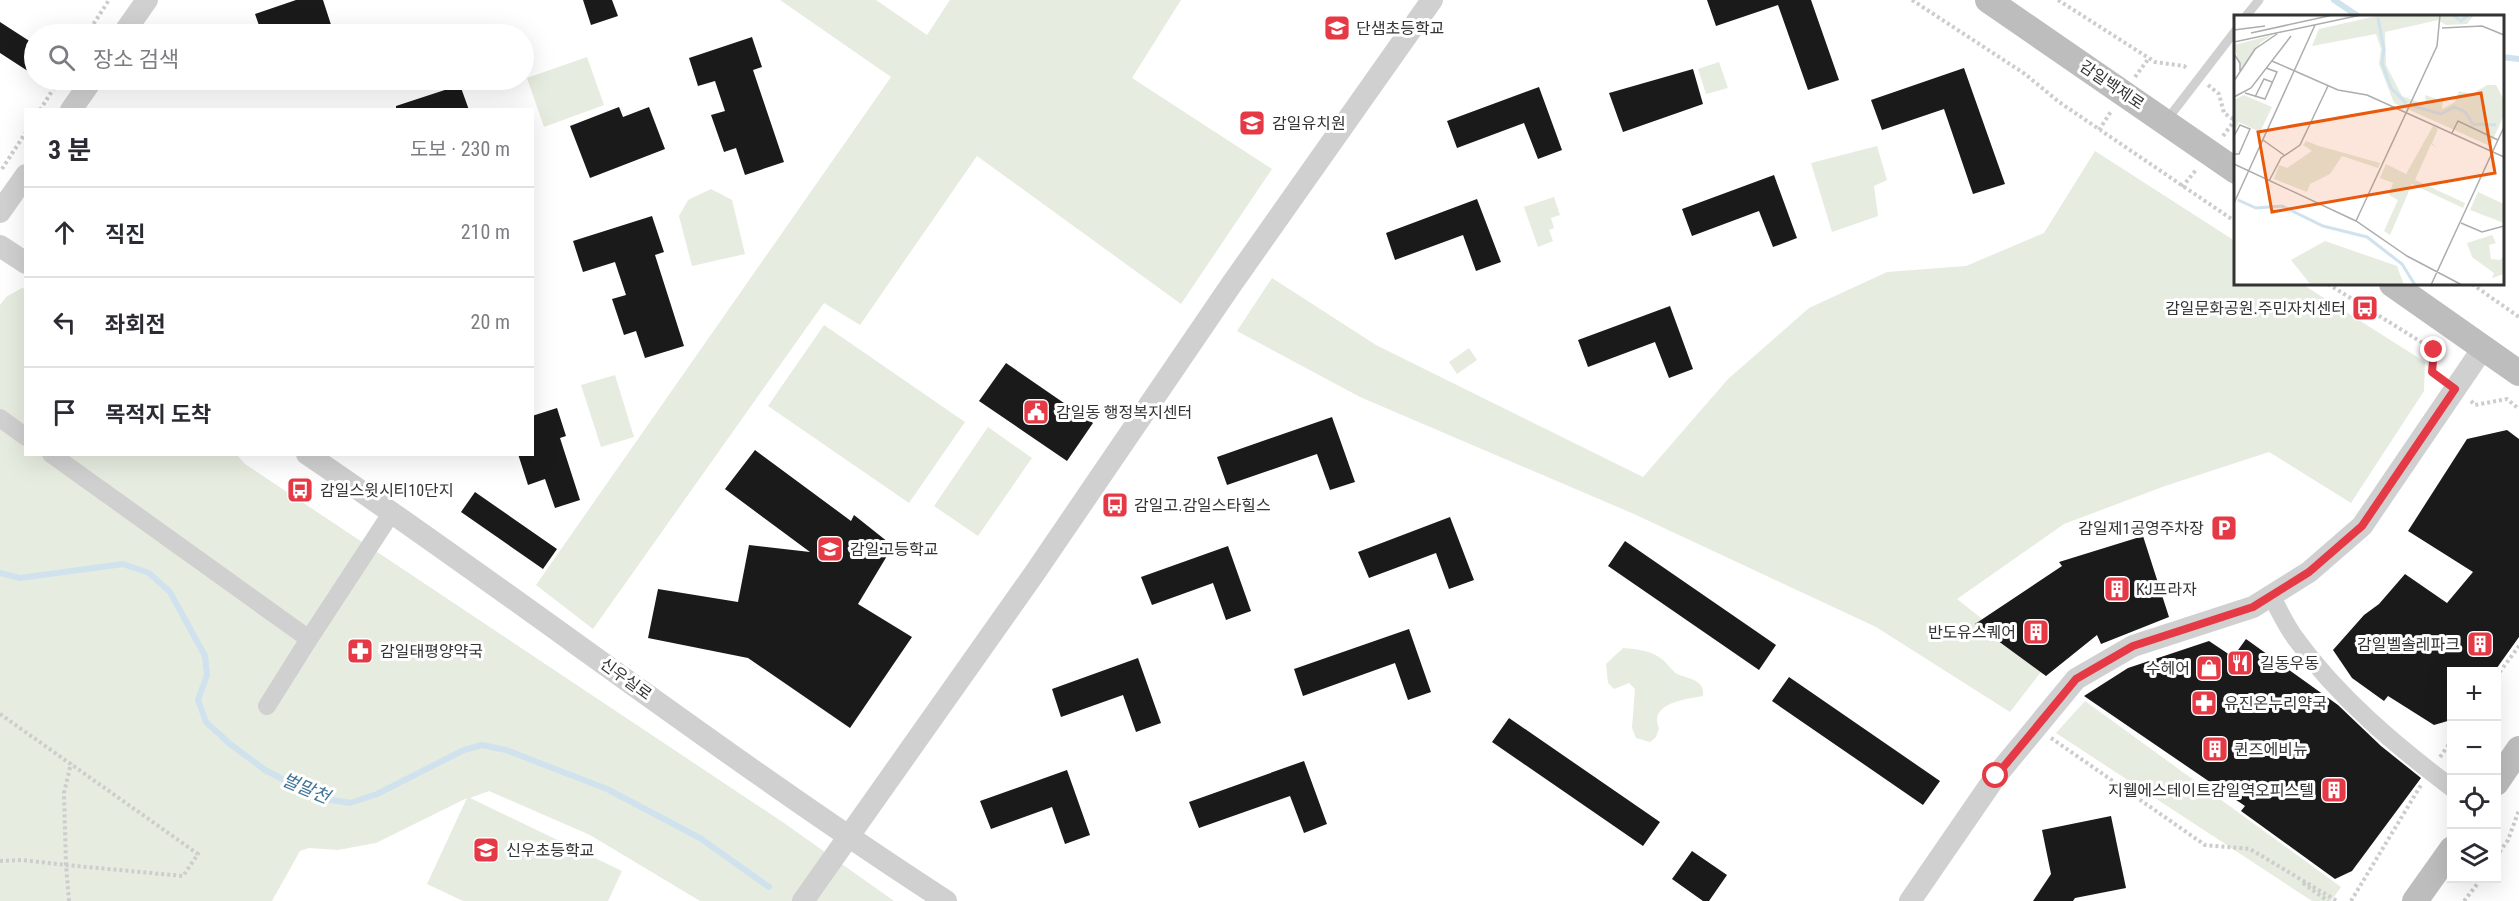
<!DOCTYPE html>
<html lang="ko">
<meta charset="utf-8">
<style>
body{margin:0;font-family:"Roboto Condensed","Noto Sans KR",sans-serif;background:#f7f7f7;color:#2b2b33}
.controls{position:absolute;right:18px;bottom:18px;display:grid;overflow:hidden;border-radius:0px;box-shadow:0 6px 24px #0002}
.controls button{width:54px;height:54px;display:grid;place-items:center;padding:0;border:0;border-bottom:2px solid #e1e1e2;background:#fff;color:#2b2b33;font:30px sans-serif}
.stop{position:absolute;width:18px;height:18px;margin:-14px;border:4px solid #e63946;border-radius:50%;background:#fff}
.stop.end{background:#e63946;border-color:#fff;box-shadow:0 2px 6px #0008}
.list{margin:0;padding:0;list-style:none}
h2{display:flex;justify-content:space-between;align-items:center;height:78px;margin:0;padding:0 24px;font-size:26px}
h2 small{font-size:20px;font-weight:400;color:#7c7c81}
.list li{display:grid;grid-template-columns:39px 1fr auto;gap:18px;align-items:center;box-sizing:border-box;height:90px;padding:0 24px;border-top:2px solid #e1e1e2}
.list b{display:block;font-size:22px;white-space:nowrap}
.list em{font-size:20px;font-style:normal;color:#7c7c81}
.icon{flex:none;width:33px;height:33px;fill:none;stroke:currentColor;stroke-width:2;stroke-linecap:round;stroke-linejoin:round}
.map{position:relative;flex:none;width:2519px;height:901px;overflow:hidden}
.search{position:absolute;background:#fff;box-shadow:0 6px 24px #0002;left:24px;top:24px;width:510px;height:66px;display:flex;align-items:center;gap:15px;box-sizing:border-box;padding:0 21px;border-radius:33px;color:#7c7c81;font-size:22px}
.panel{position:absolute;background:#fff;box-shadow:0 6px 24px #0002;left:24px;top:108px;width:510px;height:348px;border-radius:0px}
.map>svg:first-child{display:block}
</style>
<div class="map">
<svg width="2519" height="901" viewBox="0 0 2519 901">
<rect width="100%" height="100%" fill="#fff"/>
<path fill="#e6ecdf" d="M780 0H876L927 35 950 0H1181L1132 78 1272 169 1181 304 977 156 860 325 824 303 593 629 536 585 891 77Z
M587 57 604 105 544 127 527 78Z
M1719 62 1728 88 1706 94 1698 69Z
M1877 146 1887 180 1874 186 1878 216 1832 232 1811 163Z
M2095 151 2235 241 2236 284H2302L2425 362 2424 391 2351 503 2269 452 2165 486 2064 524 1957 599 2044 668 2010 712 1876 627 1634 514 1360 397 1237 331 1272 278 1376 345 1643 477 1728 379 1809 308 1887 272 1966 266 2044 233Z
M711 189 732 200 745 254 692 266 679 216 688 200Z
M1554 197 1560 215 1551 218 1554 228 1549 230 1553 241 1538 247 1524 207Z
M22 288 26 289V454L237 455 245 464 784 823 894 901H700L590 835 489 791 470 798 622 871 608 901H463L427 884 467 798 376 843 338 850 309 848 300 851 272 901H0V305L6 297Z
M824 325 965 422 909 503 768 406Z
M1469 348 1477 360 1457 374 1449 362Z
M615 375 634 437 601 447 581 385Z
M988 427 1032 458 978 536 934 506Z
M1623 648C1637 649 1653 651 1663 660 1668 664 1672 671 1677 674 1688 679 1705 679 1703 696 1687 699 1648 703 1659 728L1656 737 1650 742 1636 738 1632 728 1635 689 1629 683 1614 689 1608 683 1606 664Z
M2085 701 2341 887 2331 901H2312L2056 733Z"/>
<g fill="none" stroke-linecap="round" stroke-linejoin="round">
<path stroke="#cfe2ee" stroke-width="6" d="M2334 0 2358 16
M2502 57 2519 59
M0 573 20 578 123 564 149 573 170 592 205 656 207 675 198 700 206 722 230 744 265 770 319 798 350 803 377 794 464 750 482 745 506 750 607 789 700 838 769 887"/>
</g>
<path fill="#1a1a1a" d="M296 0H323L334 34H262L255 14Z
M583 0H612L618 16 591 25Z
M1707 0H1811L1839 80 1808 90 1778 5 1716 26Z
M0 22 34 44V75L0 53Z
M752 37 762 67 753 70 784 162 745 175 736 148 724 152 711 115 725 111 715 81 698 86 689 58Z
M1964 68 2005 184 1973 194 1944 109 1882 130 1871 100Z
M1693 69 1703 104 1623 132 1609 93Z
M460 85 469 110H396V106Z
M1539 87 1562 150 1538 159 1524 123 1457 148 1447 121Z
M619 107 623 117 649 107 665 149 590 178 570 126Z
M1774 175 1797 238 1773 247 1759 211 1692 236 1682 209Z
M1477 199 1501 262 1476 271 1463 235 1395 260 1386 233Z
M652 216 664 252 655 255 684 346 645 358 636 331 624 335 612 299 626 295 615 262 583 272 573 241Z
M1670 306 1693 369 1669 378 1655 342 1588 367 1578 340Z
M1006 363 1093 423 1067 461 979 401Z
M557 408 566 436 560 438 580 500 555 508 545 479 528 485 518 454H532V416Z
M1332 417 1355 482 1330 490 1317 454 1227 485 1217 457Z
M2507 430 2519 439V637L2494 672H2451V720L2434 725 2388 696 2384 701 2352 678 2333 650 2364 615 2379 604 2405 574 2447 603 2473 572 2408 531 2467 439Z
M755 450 851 521 854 515 893 546 858 604 912 637 850 728 748 658 648 638 658 589 738 602 749 545 810 552 725 489Z
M475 492 557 549 543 569 461 512Z
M1450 517 1474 580 1449 589 1436 553 1369 578 1358 552Z
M2143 536 2169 617 2101 644 2097 635 2046 676 1975 624 2062 566 2059 562Z
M1625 541 1776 645 1759 670 1608 566Z
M1228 546 1251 611 1226 620 1213 583 1152 605 1141 577Z
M1409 629 1431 692 1408 700 1395 663 1303 696 1294 669Z
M2246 639 2338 705 2381 746 2421 778 2352 871 2335 879 2241 811 2245 806 2084 696 2128 668 2209 641 2233 657Z
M1138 658 1161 723 1136 732 1123 695 1061 717 1052 689Z
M1789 677 1940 781 1923 805 1772 701Z
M1509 718 1660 822 1643 846 1492 742Z
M1304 761 1327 824 1304 833 1290 796 1199 828 1189 802Z
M1067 770 1090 835 1065 844 1052 807 991 829 980 801Z
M2111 816 2126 888 2075 898 2073 901H2033L2051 874 2042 830Z
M1692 851 1727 875 1709 901H1703L1672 879Z"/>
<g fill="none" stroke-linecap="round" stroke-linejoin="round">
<path stroke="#cdcdcd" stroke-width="4" stroke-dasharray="3 3" stroke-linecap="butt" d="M1912 0 2025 74 2059 102 2236 222
M2058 0 2155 62 2184 66 2188 69
M87 34 109 0
M2135 77 2149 58
M2208 85 2219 94 2224 113 2236 121
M40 110 59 80
M2099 130 2112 110
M2223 136 2235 120
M2 169 26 132
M2182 187 2196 170
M2328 284 2434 350 2432 372 2439 377
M2472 284 2519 317
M2471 401 2475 405 2507 399 2519 409
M2496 677 2519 646
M0 714 198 854 183 876 66 865 69 901
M2051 738 2205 845 2250 849 2337 901
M2440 757 2452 740
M2496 857 2508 840 2519 810
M0 861 22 860 66 865 64 793 71 763
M2303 883 2328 901
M2351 901 2421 785
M2464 901 2482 878"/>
<path stroke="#d0d0d0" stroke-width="9" d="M2246 16 2259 0
M2166 121 2236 30"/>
<path stroke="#d0d0d0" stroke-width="18" d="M0 418 26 437
M51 454 309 639 392 512
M2271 595C2279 610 2286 626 2296 639 2338 697 2395 745 2452 788
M267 706 309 639"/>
<path stroke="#d0d0d0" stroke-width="22" d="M123 34 147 0
M71 110 92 80
M0 212 26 175
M0 246 26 263
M307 454C522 600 728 760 946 901
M803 901 1034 574 1231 285 1432 0
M1910 901 1996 776 2076 679 2133 646 2253 607 2309 572 2362 526 2483 348"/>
<path stroke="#bdbdbd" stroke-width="26" d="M1988 0 2236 171
M2392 284 2519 373
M2496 783 2519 749
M2415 901 2452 849"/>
</g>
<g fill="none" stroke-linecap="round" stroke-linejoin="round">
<path stroke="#e63946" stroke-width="8" d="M1996 776 2076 679 2133 646 2253 607 2309 572 2362 526 2455 389 2432 372 2434 350"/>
</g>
<defs>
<symbol id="school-square" viewBox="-11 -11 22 22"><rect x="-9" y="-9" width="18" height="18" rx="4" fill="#e63946" stroke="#fff"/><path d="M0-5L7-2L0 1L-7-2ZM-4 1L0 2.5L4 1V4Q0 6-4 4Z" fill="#fff"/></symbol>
<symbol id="bus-square" viewBox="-11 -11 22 22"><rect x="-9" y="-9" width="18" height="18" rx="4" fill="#e63946" stroke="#fff"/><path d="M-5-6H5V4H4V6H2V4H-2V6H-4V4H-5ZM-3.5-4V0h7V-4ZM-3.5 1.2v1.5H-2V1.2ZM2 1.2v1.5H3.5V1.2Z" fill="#fff"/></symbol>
<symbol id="civic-square" viewBox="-11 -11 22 22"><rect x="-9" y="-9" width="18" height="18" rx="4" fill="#e63946" stroke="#fff"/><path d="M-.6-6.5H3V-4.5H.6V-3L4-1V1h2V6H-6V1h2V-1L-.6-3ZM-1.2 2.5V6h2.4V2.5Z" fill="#fff"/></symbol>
<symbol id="parking-square" viewBox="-11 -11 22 22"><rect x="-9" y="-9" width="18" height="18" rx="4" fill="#e63946" stroke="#fff"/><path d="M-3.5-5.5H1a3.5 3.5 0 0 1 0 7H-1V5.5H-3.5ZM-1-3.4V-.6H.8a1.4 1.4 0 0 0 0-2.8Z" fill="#fff"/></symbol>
<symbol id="building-square" viewBox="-11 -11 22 22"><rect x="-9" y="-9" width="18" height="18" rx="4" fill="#e63946" stroke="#fff"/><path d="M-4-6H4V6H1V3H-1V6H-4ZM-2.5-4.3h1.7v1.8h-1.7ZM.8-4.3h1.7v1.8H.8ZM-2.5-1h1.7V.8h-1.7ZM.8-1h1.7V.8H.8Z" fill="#fff"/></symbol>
<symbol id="pharmacy-square" viewBox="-11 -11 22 22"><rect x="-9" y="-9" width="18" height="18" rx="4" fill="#e63946" stroke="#fff"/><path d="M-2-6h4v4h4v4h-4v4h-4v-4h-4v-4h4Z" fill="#fff"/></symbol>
<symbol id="restaurant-square" viewBox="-11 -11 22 22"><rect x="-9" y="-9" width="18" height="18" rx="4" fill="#e63946" stroke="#fff"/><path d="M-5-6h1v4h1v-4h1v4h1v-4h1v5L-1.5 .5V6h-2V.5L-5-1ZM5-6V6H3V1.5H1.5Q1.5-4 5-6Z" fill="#fff"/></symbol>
<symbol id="shop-square" viewBox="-11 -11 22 22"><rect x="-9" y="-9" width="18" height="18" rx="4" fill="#e63946" stroke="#fff"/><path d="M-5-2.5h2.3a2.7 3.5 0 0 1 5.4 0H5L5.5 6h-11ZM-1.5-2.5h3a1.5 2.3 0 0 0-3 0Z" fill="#fff"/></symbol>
</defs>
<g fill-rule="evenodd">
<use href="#school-square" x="1322" y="13" width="30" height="30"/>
<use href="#school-square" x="1237" y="108" width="30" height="30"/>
<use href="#bus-square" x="2350" y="293" width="30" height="30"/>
<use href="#civic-square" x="1021" y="397" width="30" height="30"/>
<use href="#bus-square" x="285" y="475" width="30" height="30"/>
<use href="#bus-square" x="1100" y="490" width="30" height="30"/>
<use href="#parking-square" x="2209" y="513" width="30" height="30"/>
<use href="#school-square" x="815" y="534" width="30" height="30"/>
<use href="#building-square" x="2102" y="574" width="30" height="30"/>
<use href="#building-square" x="2021" y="617" width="30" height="30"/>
<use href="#building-square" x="2465" y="629" width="30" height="30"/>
<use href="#pharmacy-square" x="345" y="636" width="30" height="30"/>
<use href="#restaurant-square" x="2225" y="648" width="30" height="30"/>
<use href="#shop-square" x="2194" y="653" width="30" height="30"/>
<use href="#pharmacy-square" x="2189" y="688" width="30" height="30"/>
<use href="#building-square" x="2200" y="734" width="30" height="30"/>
<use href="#building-square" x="2319" y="775" width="30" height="30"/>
<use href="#school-square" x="471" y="835" width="30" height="30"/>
</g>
<g text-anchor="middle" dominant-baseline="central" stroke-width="6" stroke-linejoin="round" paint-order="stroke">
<g font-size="16" fill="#333" stroke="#fff" text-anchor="start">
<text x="1356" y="28">단샘초등학교</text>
<text x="1272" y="123">감일유치원</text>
<text x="2346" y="308" text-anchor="end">감일문화공원.주민자치센터</text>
<text x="1056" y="412">감일동 행정복지센터</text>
<text x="320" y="490">감일스윗시티10단지</text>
<text x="1134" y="505">감일고.감일스타힐스</text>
<text x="2204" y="528" text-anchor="end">감일제1공영주차장</text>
<text x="850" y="549">감일고등학교</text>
<text x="2136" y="589">KJ프라자</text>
<text x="2016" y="632" text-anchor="end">반도유스퀘어</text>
<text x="2460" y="644" text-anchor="end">감일벨솔레파크</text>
<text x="380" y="651">감일태평양약국</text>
<text x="2260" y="663">길동우동</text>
<text x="2190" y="668" text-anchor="end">수헤어</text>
<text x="2224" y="703">유진온누리약국</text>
<text x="2234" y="749">퀸즈에비뉴</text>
<text x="2314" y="790" text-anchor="end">지웰에스테이트감일역오피스텔</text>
<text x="506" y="850">신우초등학교</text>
</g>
<g font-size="16" fill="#333" stroke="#fff">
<text transform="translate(2112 85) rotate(34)">감일백제로</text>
<text transform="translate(626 679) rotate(36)">신우실로</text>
</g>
<g font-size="18" font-style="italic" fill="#3f7597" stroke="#fff">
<text transform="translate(306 788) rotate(23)">벌말천</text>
</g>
</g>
<g transform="translate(2234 15)">
<rect width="270" height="270" fill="#fff"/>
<path d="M147 0H240L233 9 212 10 204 5 151 17 152 50 168 81 205 95 192 90 191 80 209 86 208 94 221 87 225 76 238 79 253 70H262L270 85V100L256 131 160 88 145 49 147 34 142 19 78 31 85 14ZM39 20 27 27 7 57 0 30ZM10 80 38 92 26 117 5 107 0 117V85ZM199 111 204 114 198 128 203 133 197 129 181 165 231 188 229 193 178 169 156 220 150 216 164 185 155 180 159 168 146 163 152 149 172 159ZM72 126 85 131 146 148 144 153 108 141 96 159 76 169 73 177 40 164 45 150 53 153 78 136 69 130ZM244 177 270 189V208L236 195ZM258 220 262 228 255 230 257 244 266 245 270 241V259L258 263 260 258 238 242 233 228ZM91 226 163 251 170 270H77L57 245Z" fill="#e6ecdf"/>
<path fill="none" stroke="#cfe2ee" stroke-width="3" d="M219 0 227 6 234 0M144 3 150 35 148 48 157 73 172 88M179 91 207 99 220 92 231 97 239 109 262 110M4 185 22 193 48 191 89 211 133 222 168 249 181 270"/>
<path fill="none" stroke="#adadad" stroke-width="1.5" d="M208 13 248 11 270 20M0 15 31 11M17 18 99 0M0 27 127 0M0 39 6 48V57M38 46 104 75 133 80 270 142M0 66 21 34 43 19M11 78 31 84 43 57 32 53M0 82 17 73 57 21M21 82 30 64 38 67M218 118 224 106 264 125M0 121 6 110 16 114 5 139H0M29 125 50 140M0 149 122 206 173 241 228 270M35 166 47 143 66 130 94 71M0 188 81 10M122 206 203 31 206 0M227 208 248 217 270 211M197 270 270 112"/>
<path fill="#e8590c" fill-opacity="0.15" stroke="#e8590c" stroke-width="3" d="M247 78 261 158 38 197 24 117Z"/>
<rect width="270" height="270" fill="none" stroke="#333" stroke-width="3"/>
</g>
</svg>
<div class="controls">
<button>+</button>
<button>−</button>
<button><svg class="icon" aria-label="locate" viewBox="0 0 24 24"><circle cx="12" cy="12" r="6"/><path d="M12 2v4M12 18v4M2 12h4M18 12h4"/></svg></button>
<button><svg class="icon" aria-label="layers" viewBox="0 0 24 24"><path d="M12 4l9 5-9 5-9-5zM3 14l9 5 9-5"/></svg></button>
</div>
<div class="stop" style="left:1996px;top:776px"></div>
<div class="stop end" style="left:2434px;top:350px"></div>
<div class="search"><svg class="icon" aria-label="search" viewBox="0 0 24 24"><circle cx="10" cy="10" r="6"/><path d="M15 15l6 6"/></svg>장소 검색</div>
<section class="panel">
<h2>3 분<small>도보 · 230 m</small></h2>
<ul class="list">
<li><svg class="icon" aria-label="ahead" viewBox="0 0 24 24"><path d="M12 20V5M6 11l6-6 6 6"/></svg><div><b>직진</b></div><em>210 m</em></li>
<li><svg class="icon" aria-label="left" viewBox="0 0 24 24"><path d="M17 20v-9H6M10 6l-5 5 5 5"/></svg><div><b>좌회전</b></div><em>20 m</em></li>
<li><svg class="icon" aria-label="arrive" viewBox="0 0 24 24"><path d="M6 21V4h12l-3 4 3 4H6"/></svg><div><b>목적지 도착</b></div></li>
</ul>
</section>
</div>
